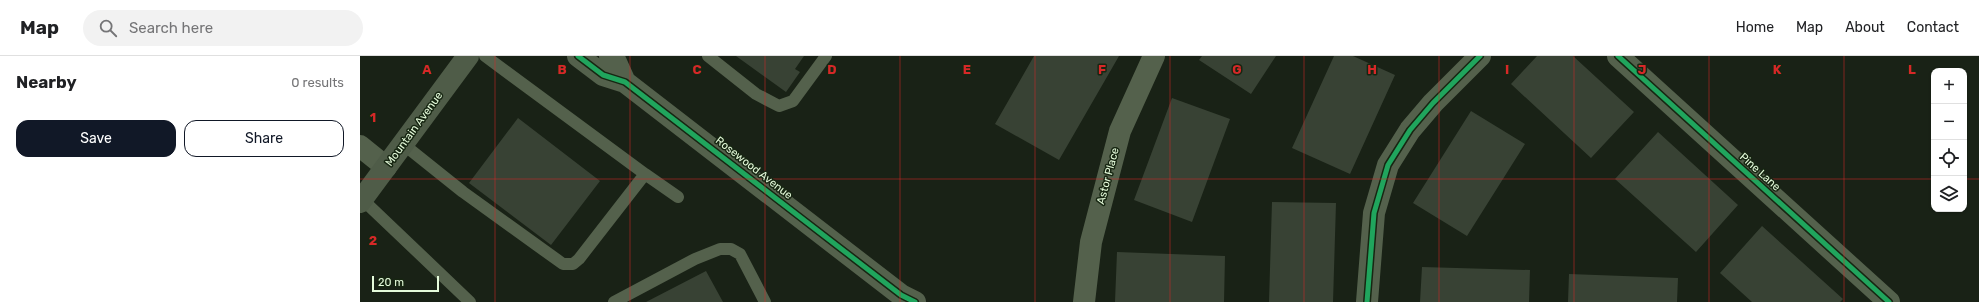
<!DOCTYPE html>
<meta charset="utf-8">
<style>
body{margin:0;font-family:Rubik,sans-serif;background:#f2f2f2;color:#202124}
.controls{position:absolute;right:12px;top:12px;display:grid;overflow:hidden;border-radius:8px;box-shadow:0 1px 3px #0004}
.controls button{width:36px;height:36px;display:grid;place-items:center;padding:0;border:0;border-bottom:1px solid #e0e0e0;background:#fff;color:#202124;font:20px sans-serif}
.scale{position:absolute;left:12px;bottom:10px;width:67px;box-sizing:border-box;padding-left:4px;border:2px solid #e5fbdb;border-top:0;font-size:11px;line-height:14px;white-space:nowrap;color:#e5fbdb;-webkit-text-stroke:3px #172612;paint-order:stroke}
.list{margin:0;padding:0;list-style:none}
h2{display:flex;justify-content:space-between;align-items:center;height:52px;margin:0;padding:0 16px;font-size:17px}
h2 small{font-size:13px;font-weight:400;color:#757577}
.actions{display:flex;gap:8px;padding:12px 16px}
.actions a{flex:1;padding:9px 0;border:1px solid #111827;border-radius:12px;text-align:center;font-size:14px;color:#111827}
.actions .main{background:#111827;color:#fff}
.icon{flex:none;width:22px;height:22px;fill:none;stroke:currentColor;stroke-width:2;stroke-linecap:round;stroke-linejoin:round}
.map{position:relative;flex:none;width:1619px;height:246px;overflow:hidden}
header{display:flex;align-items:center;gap:24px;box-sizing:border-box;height:56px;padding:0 20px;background:#fff;border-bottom:1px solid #e0e0e0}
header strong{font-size:19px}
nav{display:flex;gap:22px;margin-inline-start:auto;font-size:14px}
.search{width:280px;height:36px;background:#f2f2f2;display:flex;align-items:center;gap:10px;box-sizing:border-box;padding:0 14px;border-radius:22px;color:#757577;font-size:15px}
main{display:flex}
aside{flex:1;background:#fff}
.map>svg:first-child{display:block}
</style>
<header>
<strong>Map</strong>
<div class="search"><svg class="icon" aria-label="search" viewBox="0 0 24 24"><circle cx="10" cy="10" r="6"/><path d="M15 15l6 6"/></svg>Search here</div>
<nav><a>Home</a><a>Map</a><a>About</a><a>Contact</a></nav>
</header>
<main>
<aside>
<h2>Nearby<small>0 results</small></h2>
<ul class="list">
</ul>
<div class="actions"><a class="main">Save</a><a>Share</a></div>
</aside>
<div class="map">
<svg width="1619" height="246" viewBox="0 0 1619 246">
<rect width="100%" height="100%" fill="#192216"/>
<path fill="#384234" d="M376 0H444L435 13 440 16 426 36Z
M674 0H759L699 104 635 68Z
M842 0H916L891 38 839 4Z
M974 0H993L1035 19 990 118 932 92Z
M1177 0H1213L1274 56 1231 102 1151 28Z
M812 42 870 63 832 166 774 144Z
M1111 55 1165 88 1107 180 1053 147Z
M158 62 240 125 191 189 109 127Z
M1298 76 1378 149 1336 196 1255 123Z
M912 146 976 147 973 246H909Z
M1402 170 1483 243 1480 246H1392L1360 217Z
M757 196 865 200 864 246H755Z
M1062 211 1170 214 1169 246H1060Z
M346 215 363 246H286Z
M1209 218 1318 222 1317 246H1208Z"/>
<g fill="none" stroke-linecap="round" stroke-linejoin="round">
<path stroke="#54614c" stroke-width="12" d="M348 0 396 38 419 50 433 45 466 0
M43 88 103 136 203 208H213L219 203 285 118 125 0
M285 118 318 141
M2 143 110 246
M254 246 335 203 360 193H371L380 198 405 246"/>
<path stroke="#54614c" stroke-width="22" d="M218 0 243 19 265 26 541 239 555 246
M250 0 255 4 265 26
M1258 0 1529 246
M0 90 26 111
M724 246 731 186 760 75 794 0
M1007 246 1014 157 1028 109 1050 74 1073 47 1120 0"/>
<path stroke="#4f5c48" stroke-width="22" d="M0 146 108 0"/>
<defs>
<path id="cycleway" d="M218 0 243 19 265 26 541 239 555 246
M1258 0 1529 246
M1007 246 1014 157 1028 109 1050 74 1073 47 1120 0"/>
</defs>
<use href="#cycleway" stroke="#172612" stroke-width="8"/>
<use href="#cycleway" stroke="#20a55d" stroke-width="5"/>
</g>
<path fill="none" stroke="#d62828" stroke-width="1" stroke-opacity="0.55" d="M135 0V246M270 0V246M405 0V246M540 0V246M675 0V246M810 0V246M944 0V246M1079 0V246M1214 0V246M1349 0V246M1484 0V246M0 123H1574M1604 123H1619"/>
<g text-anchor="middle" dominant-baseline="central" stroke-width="3" stroke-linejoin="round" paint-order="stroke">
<g font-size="11" fill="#e5fbdb" stroke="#172612">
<text transform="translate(54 73) rotate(-54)">Mountain Avenue</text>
<text transform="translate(394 112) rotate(38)">Rosewood Avenue</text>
<text transform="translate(1400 116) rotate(42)">Pine Lane</text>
<text transform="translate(748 120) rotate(-75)">Astor Place</text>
</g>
</g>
<g font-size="13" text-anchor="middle" font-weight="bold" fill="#d62828" stroke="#172612" stroke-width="3" stroke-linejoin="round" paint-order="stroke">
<text x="67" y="18">A</text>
<text x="202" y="18">B</text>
<text x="337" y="18">C</text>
<text x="472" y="18">D</text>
<text x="607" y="18">E</text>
<text x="742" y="18">F</text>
<text x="877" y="18">G</text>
<text x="1012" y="18">H</text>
<text x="1147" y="18">I</text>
<text x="1282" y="18">J</text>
<text x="1417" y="18">K</text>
<text x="1552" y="18">L</text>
<text x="13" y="66">1</text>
<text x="13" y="189">2</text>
</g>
</svg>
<div class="controls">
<button>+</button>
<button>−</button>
<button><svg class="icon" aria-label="locate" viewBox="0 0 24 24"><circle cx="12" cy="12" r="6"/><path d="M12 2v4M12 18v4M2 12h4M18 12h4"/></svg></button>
<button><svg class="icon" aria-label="layers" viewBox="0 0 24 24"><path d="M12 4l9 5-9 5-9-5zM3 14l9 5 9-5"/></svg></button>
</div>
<div class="scale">20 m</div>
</div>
</main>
